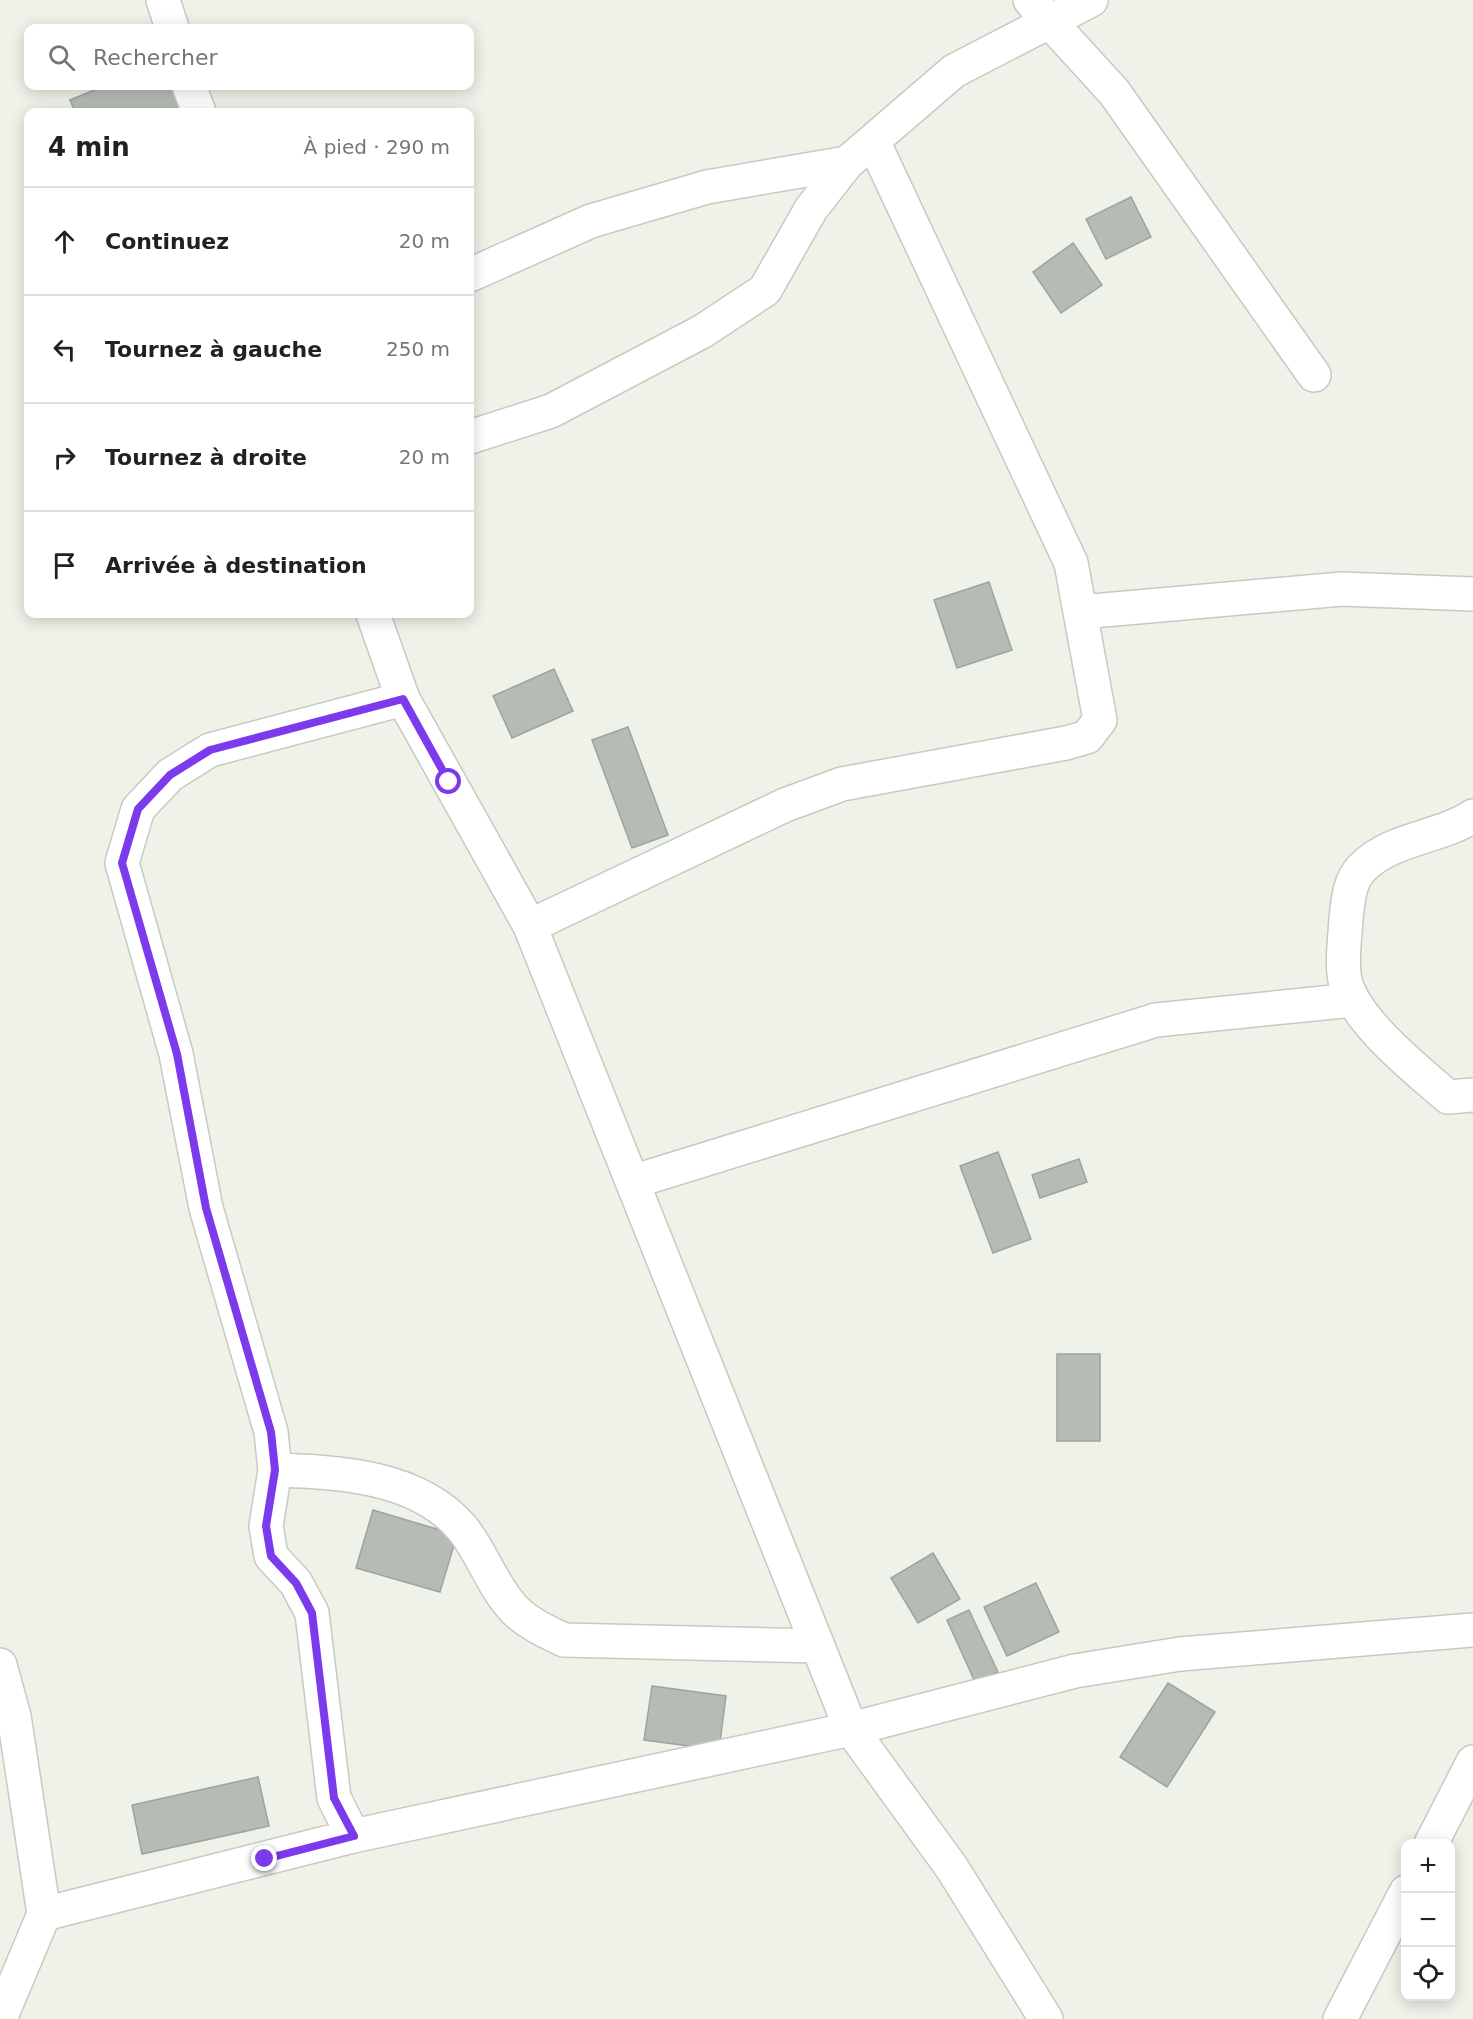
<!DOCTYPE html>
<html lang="fr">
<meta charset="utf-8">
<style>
body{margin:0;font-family:"DejaVu Sans",sans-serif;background:#f2f2f2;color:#202124}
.controls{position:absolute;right:18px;bottom:18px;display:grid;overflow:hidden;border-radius:12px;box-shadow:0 3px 15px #0003}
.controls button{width:54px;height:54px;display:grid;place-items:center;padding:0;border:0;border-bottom:2px solid #e0e0e0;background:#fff;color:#202124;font:30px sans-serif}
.stop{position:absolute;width:18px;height:18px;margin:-14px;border:4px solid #7c3aed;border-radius:50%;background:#fff}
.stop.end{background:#7c3aed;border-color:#fff;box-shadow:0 2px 6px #0008}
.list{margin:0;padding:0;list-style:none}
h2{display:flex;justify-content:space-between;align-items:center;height:78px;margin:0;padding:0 24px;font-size:26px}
h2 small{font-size:20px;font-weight:400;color:#757577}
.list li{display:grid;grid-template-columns:39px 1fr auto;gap:18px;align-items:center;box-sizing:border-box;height:108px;padding:0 24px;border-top:2px solid #e0e0e0}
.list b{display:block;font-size:22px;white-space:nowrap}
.list em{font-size:20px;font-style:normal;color:#757577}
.icon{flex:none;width:33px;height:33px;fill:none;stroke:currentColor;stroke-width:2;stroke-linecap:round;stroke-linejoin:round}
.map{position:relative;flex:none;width:1473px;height:2019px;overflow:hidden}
.search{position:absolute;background:#fff;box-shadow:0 3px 15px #0003;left:24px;top:24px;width:450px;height:66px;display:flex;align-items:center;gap:15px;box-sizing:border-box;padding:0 21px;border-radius:12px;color:#757577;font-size:22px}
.panel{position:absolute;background:#fff;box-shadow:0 3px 15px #0003;left:24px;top:108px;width:450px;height:510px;border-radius:12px}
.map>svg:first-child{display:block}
</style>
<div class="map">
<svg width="1473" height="2019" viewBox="0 0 1473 2019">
<rect width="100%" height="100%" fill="#eff2e9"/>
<path fill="#b5bcb5" stroke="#9da49d" stroke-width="1.5" d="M104 86H183L194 112H75L70 100Z
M1131 197 1151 237 1106 259 1086 219Z
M1073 243 1102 285 1061 313 1033 272Z
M989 582 1012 650 957 668 934 600Z
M554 669 573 711 512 738 493 696Z
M628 727 668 835 632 848 592 740Z
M998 1152 1031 1239 993 1253 960 1166Z
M1079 1159 1087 1182 1040 1198 1032 1175Z
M1057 1354H1100V1441H1057Z
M373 1510 457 1535 440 1592 356 1568Z
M933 1553 960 1599 918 1623 891 1578Z
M1036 1583 1059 1632 1007 1656 984 1607Z
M969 1610 998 1672 975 1682 947 1620Z
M1168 1683 1215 1712 1167 1787 1120 1757Z
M652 1686 726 1696 719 1750 644 1740Z
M258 1777 269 1826 142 1854 132 1805Z"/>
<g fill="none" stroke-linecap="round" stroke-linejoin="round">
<defs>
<path id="minor" d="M163 0 172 28
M1030 0 1114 92 1314 375
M189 86 199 112
M470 275 591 221 707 187 847 163
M470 437 551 411 703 331 765 290 811 209 847 163 954 71 1091 0
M1081 612 1342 589 1473 594
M373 614 403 699 530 926 851 1729 952 1868 1046 2019
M1473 816C1440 838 1391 838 1362 868 1349 881 1348 901 1346 919 1345 937 1342 956 1344 974 1348 1016 1417 1070 1448 1097L1473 1095
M530 926 785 805 842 784 1066 743 1087 737 1100 720 1071 563 873 141
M632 1182 1156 1020 1353 1000
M275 1470C339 1472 418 1476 462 1528 482 1552 492 1586 514 1609 527 1623 547 1632 564 1640L818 1646
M0 1665 14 1716 44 1914 0 2019
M353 1836 334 1798 312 1613 296 1583 271 1556 266 1526 275 1470 271 1432 206 1208 176 1054 122 863 138 809 170 775 210 750 403 699
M1431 1844 1473 1762
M44 1914 353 1836 851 1729 1075 1671 1180 1654 1473 1630
M1340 2019 1406 1892"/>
</defs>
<use href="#minor" stroke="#c7cac1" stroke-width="36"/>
<use href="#minor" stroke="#fff" stroke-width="33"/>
</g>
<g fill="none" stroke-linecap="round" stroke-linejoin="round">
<path stroke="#7c3aed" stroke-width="8" d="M265 1859 354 1836 334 1798 312 1613 296 1583 271 1556 266 1526 275 1470 271 1432 206 1208 177 1054 122 863 138 809 170 775 210 750 403 699 449 782"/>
</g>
</svg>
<div class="controls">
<button>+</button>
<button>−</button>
<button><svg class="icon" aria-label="locate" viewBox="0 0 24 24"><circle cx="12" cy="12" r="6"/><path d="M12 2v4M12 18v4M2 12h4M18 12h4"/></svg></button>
</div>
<div class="stop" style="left:449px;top:782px"></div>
<div class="stop end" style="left:265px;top:1859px"></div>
<div class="search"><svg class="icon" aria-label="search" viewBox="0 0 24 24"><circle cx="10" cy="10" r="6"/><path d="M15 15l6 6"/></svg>Rechercher</div>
<section class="panel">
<h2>4 min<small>À pied · 290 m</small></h2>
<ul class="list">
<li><svg class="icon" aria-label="ahead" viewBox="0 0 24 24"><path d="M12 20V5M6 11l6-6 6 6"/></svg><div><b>Continuez</b></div><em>20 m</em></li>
<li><svg class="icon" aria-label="left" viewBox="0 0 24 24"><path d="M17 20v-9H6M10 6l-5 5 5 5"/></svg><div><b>Tournez à gauche</b></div><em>250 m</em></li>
<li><svg class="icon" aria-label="right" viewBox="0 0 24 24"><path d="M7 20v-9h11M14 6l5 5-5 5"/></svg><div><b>Tournez à droite</b></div><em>20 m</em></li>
<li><svg class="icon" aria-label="arrive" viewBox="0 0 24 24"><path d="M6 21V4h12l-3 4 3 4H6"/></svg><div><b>Arrivée à destination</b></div></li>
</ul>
</section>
</div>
